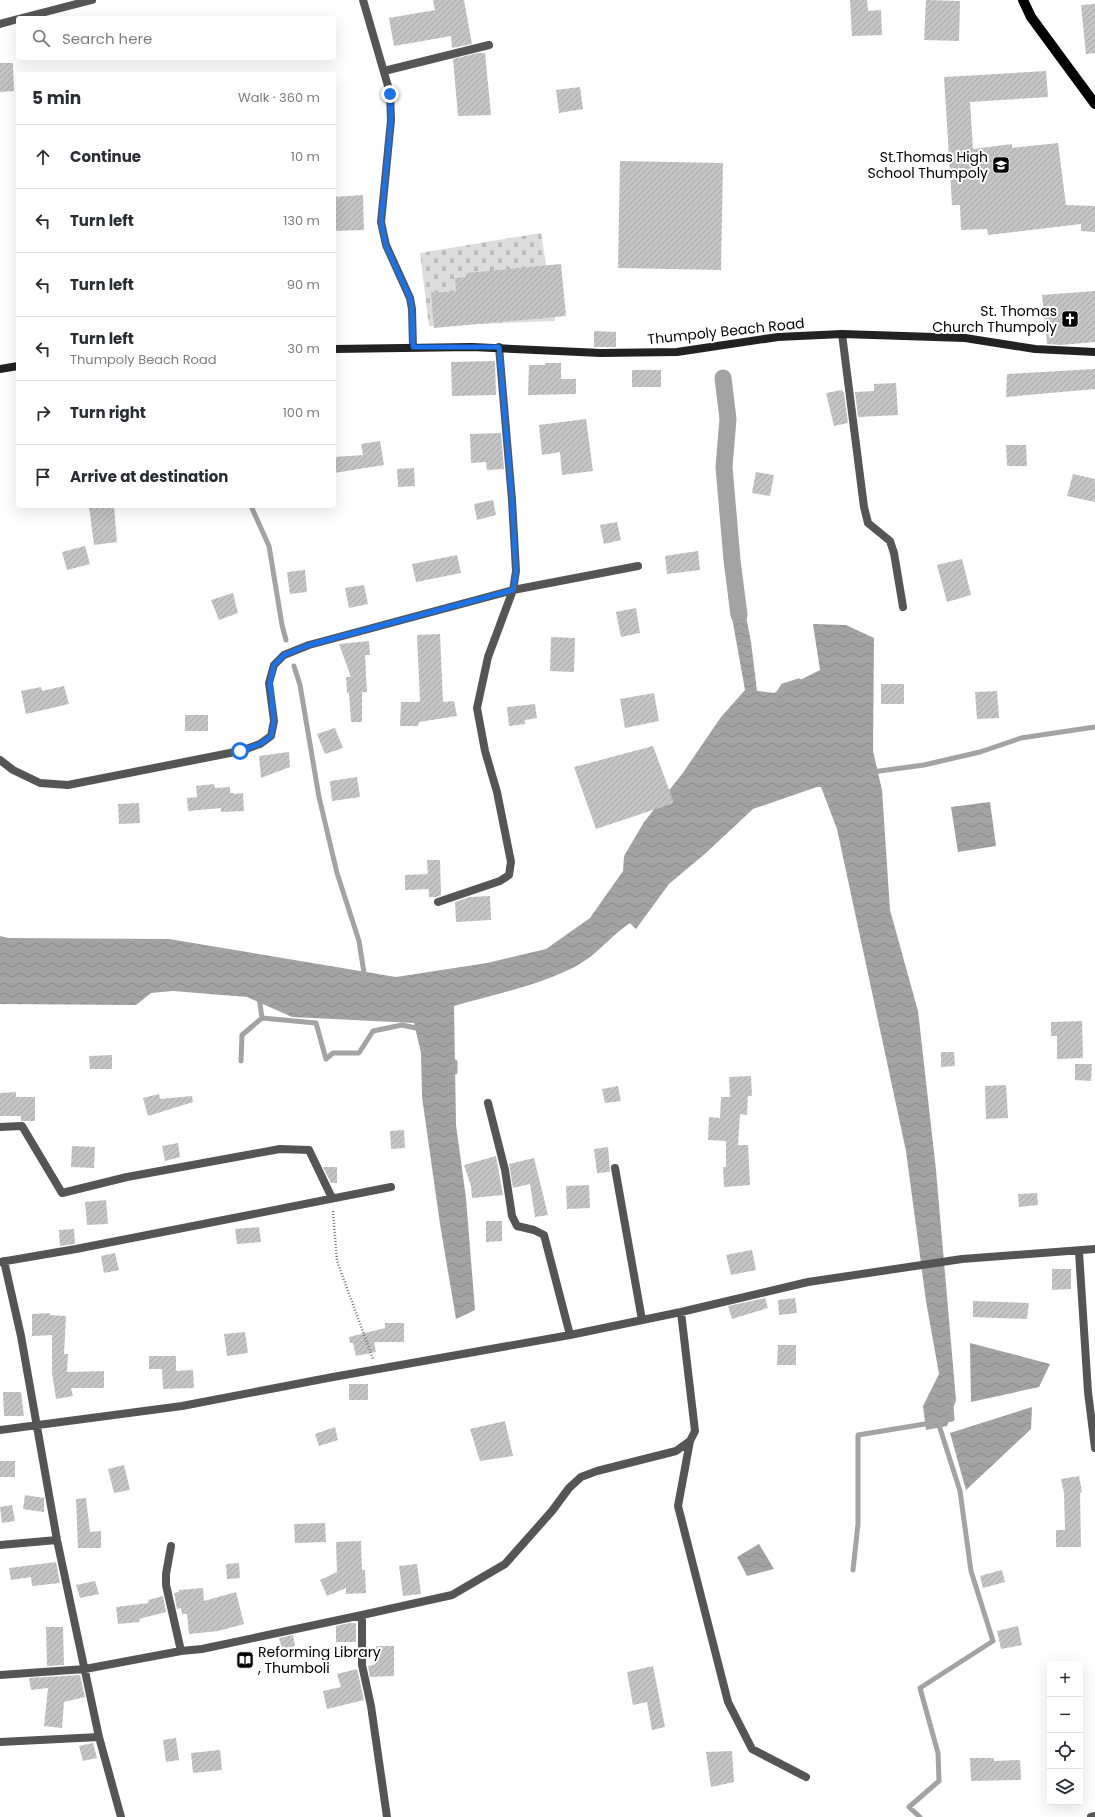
<!DOCTYPE html>
<meta charset="utf-8">
<style>
body{margin:0;font-family:Poppins,sans-serif;background:#f7f7f7;color:#2b2b33}
.controls{position:absolute;right:12px;bottom:12px;display:grid;overflow:hidden;border-radius:4px;box-shadow:0 4px 16px #0002}
.controls button{width:36px;height:36px;display:grid;place-items:center;padding:0;border:0;border-bottom:1px solid #e1e1e2;background:#fff;color:#2b2b33;font:20px sans-serif}
.stop{position:absolute;width:12px;height:12px;margin:-9px;border:3px solid #1a73e8;border-radius:50%;background:#fff}
.stop.end{background:#1a73e8;border-color:#fff;box-shadow:0 1px 4px #0008}
.list{margin:0;padding:0;list-style:none}
h2{display:flex;justify-content:space-between;align-items:center;height:52px;margin:0;padding:0 16px;font-size:17px}
h2 small{font-size:13px;font-weight:400;color:#7c7c81}
.list li{display:grid;grid-template-columns:26px 1fr auto;gap:12px;align-items:center;box-sizing:border-box;height:64px;padding:0 16px;border-top:1px solid #e1e1e2}
.list b{display:block;font-size:15px;white-space:nowrap}
.list p{margin:0;font-size:13px;white-space:nowrap;color:#7c7c81}
.list em{font-size:13px;font-style:normal;color:#7c7c81}
.icon{flex:none;width:22px;height:22px;fill:none;stroke:currentColor;stroke-width:2;stroke-linecap:round;stroke-linejoin:round}
.map{position:relative;flex:none;width:1095px;height:1817px;overflow:hidden}
.search{position:absolute;background:#fff;box-shadow:0 4px 16px #0002;left:16px;top:16px;width:320px;height:44px;display:flex;align-items:center;gap:10px;box-sizing:border-box;padding:0 14px;border-radius:4px;color:#7c7c81;font-size:15px}
.panel{position:absolute;background:#fff;box-shadow:0 4px 16px #0002;left:16px;top:72px;width:320px;height:436px;border-radius:4px}
.map>svg:first-child{display:block}
</style>
<div class="map">
<svg width="1095" height="1817" viewBox="0 0 1095 1817">
<defs>
<pattern id="cemetery-stones" width="16" height="16" patternUnits="userSpaceOnUse"><rect width="16" height="16" fill="#dcdcdc"/><path d="M2 7V4a2 2 0 0 1 4 0v3zM10 15v-3a2 2 0 0 1 4 0v3z" fill="#bbb"/></pattern>
<pattern id="water-waves" width="16" height="10" patternUnits="userSpaceOnUse"><rect width="16" height="10" fill="#a3a3a3"/><path d="M0 5q4-4 8 0t8 0" fill="none" stroke="#8b8b8b"/></pattern>
<pattern id="building-hatch" width="6" height="6" patternUnits="userSpaceOnUse"><rect width="6" height="6" fill="#c4c4c4"/><path d="M-1 1l2-2M0 6l6-6M5 7l2-2" fill="none" stroke="#a7a7a7"/></pattern>
</defs>
<rect width="100%" height="100%" fill="#fff"/>
<path fill="url(#cemetery-stones)" d="M541 233 555 321 429 326 420 253Z"/>
<path fill="url(#water-waves)" d="M741 590 751 642 757 691 774 693 820 670 813 624 846 625 874 638 873 751 882 790 890 910 918 1011 936 1170 956 1400 947 1426 926 1430 923 1406 939 1374 926 1301 906 1151 837 829 821 787H817L753 809 707 852 669 884 636 929 630 923C615 933 604 946 590 957 557 982 495 994 454 1006L456 1125 466 1198 475 1310 456 1319 440 1224 422 1097 421 1053 414 1023 292 1017 247 997 173 991 151 993 136 1005 0 1004V936L8 938 169 939 396 977 487 963 546 949 590 918 623 871 624 856 644 822 682 774 721 717 745 690 728 595Z
M990 802 996 846 958 852 951 807Z
M970 1343 1050 1364 1039 1387 971 1402Z
M1032 1407 1031 1429 966 1490 950 1433Z
M759 1544 774 1569 747 1576 737 1557Z"/>
<g fill="none" stroke-linecap="round" stroke-linejoin="round">
<path stroke="#a3a3a3" stroke-width="5" d="M251 506 269 546 282 625 286 640
M294 666 300 685 319 797 337 873 359 941 365 979
M778 694 783 686 799 681
M872 772 924 765 980 752 1021 738 1095 727
M262 1018 316 1023 326 1059 333 1053H359L373 1031 402 1025 420 1029
M241 1061 242 1035 262 1018 259 997
M455 1062V1072
M942 1421 952 1419 951 1407
M853 1570 858 1524V1435L931 1423
M920 1817 909 1807 939 1781 938 1753 920 1688 993 1641 971 1571 960 1491 938 1422"/>
<path stroke="#a3a3a3" stroke-width="17" d="M723 378 728 419 724 467 732 560 739 615"/>
</g>
<path fill="url(#building-hatch)" d="M433 0H464L472 44 452 48 451 36 394 46 389 18 435 10Z
M850 0H867L868 11 881 10 882 35 852 36Z
M926 0 960 1 959 41 924 40Z
M1095 4V53L1086 54 1081 5Z
M478 53H485L491 115 458 116 453 59Z
M0 63H13L14 91 0 92Z
M1046 71 1048 97 970 102 973 149 1012 144V148L1058 143 1066 205 1095 206V232L1081 231V224L988 235 987 229 961 230 960 205H952L944 77Z
M580 87 583 109 559 113 556 90Z
M620 161 723 163 721 270 618 268Z
M363 195 364 230 334 231V197Z
M561 264 566 316 434 328 431 293 456 291 455 278 467 277V273Z
M1095 291V342L1061 345 1047 344 1042 295Z
M594 331 616 332V347H594Z
M495 361 496 395 452 396 451 362Z
M545 363H561V379H576V394L528 395 529 365H545Z
M1095 369V389L1006 397 1007 374Z
M632 370H661V387H632Z
M896 383 898 415 858 417 855 392 874 391V384Z
M842 390 844 393 848 423 834 426 826 393Z
M586 419 593 471 562 475 560 452 542 455 539 425Z
M501 433 504 469 487 470 486 462 471 463 470 434Z
M380 441 384 465 334 473V457L363 455 361 444Z
M1006 445H1026L1027 466H1007Z
M414 468 415 486 398 487 397 469Z
M756 472 774 475 770 496 752 493Z
M1073 474 1095 479V502L1067 496Z
M493 500 496 515 477 520 474 504Z
M89 506H114L117 542 94 545Z
M617 522 621 540 604 544 600 525Z
M85 546 90 564 67 570 62 552Z
M698 551 700 570 667 574 665 556Z
M457 555 461 573 416 582 412 564Z
M962 559 971 595 947 602 937 565Z
M305 570 307 592 290 594 287 572Z
M364 585 368 604 349 608 345 588Z
M233 593 238 613 219 620 211 600Z
M636 608 640 633 621 637 616 612Z
M440 634 443 702 454 701 457 716 419 722 418 726H400L401 702H420L417 635Z
M551 637 575 638 574 672 550 671Z
M369 641 370 655H365L367 692H362V722H351L349 693H347L346 677H351L339 644Z
M881 684H904V704H881Z
M64 686 69 704 26 714 21 691 41 687 42 691Z
M997 691 999 718 977 719 975 692Z
M654 693 659 721 625 728 620 699Z
M535 704 537 718 525 720V724L509 726 507 707Z
M185 715H208V731H185Z
M335 728 343 748 325 754 317 734Z
M653 746 674 803 596 829 574 767Z
M289 752 290 767 261 778 259 756Z
M357 777 360 797 332 801 330 781Z
M214 784 215 788 230 787V793H234V794L243 793 244 811 221 812V808L188 811 187 798 197 797 196 786Z
M139 803 140 823 119 824 118 804Z
M427 860H440L441 895 436 897H429Z
M428 874 429 889 405 890V875Z
M490 896 491 920 456 922 455 902 470 897Z
M1082 1021 1083 1058 1057 1059V1036H1051V1022Z
M941 1052H954L955 1066 941 1067Z
M112 1055V1069H90L89 1056Z
M1075 1064H1092L1091 1081 1075 1080Z
M751 1076 752 1096H748L747 1115 740 1114 738 1145H748L750 1185 724 1187 723 1167H726V1141L708 1140 709 1117 720 1118 721 1097H730L729 1077Z
M1006 1085 1008 1118 986 1119 985 1086Z
M618 1086 621 1101 605 1103 602 1089Z
M16 1092V1097H35V1121H21V1116H0V1093Z
M159 1094 160 1099 192 1096 193 1102 148 1116 143 1098Z
M404 1130 405 1148 391 1149 390 1131Z
M178 1143 180 1157 165 1161 162 1146Z
M72 1146 95 1147 94 1168 71 1167Z
M608 1147 610 1172 597 1173 594 1149Z
M496 1156 503 1195 472 1198 471 1186 464 1165Z
M534 1158 548 1215 535 1217 530 1184 513 1188 509 1164Z
M323 1167H337V1183H331Z
M589 1185 590 1208 567 1209 566 1186Z
M1037 1193 1038 1205 1019 1207 1018 1194Z
M106 1200 108 1224 87 1225 85 1202Z
M486 1221H502V1241L486 1242Z
M259 1227 261 1242 237 1244 235 1229Z
M74 1229 75 1244 60 1246 59 1230Z
M752 1250 756 1270 731 1275 726 1255Z
M115 1253 119 1270 104 1273 101 1256Z
M1052 1269H1071V1289L1052 1290Z
M765 1298 768 1308 732 1319 728 1306Z
M795 1298 797 1313 779 1315 778 1300Z
M973 1301 1029 1303 1027 1319 973 1317Z
M50 1313V1315L66 1316 64 1354H68L67 1372 104 1371V1388H71L73 1396 56 1399 52 1373V1335L32 1336V1314Z
M385 1323H404V1342H374L376 1352 356 1356 353 1343H350L349 1337 385 1328Z
M245 1332 248 1353 227 1356 224 1334Z
M778 1345H796V1365H777Z
M149 1356H176V1371L193 1370 194 1388 163 1389 162 1369H149Z
M349 1384H368V1400H349Z
M3 1392H21L24 1416H4Z
M505 1421 513 1456 480 1461 470 1429Z
M335 1427 338 1440 319 1446 315 1434Z
M0 1461H15V1477H0Z
M124 1465 130 1490 114 1493 108 1469Z
M1079 1476 1082 1492 1080 1493 1081 1547H1056V1530H1065L1064 1493 1061 1479Z
M25 1495 44 1498V1512L23 1509Z
M86 1498 90 1532 101 1531V1548H78L76 1499Z
M12 1505 15 1521 2 1523 0 1507Z
M325 1523 326 1542 295 1543 294 1524Z
M361 1541 362 1570H365L366 1593 346 1594V1588L327 1596 320 1580 337 1572 336 1542Z
M56 1562 60 1583 32 1586 31 1577 11 1580 9 1568Z
M239 1563 240 1578 227 1579 226 1564Z
M417 1564 421 1594 403 1596 399 1566Z
M1002 1570 1005 1582 983 1588 980 1576Z
M95 1581 99 1594 80 1598 76 1585Z
M203 1588 204 1601 236 1592 244 1624 218 1631 189 1634 187 1614H182L181 1608 177 1609 174 1593 179 1592V1590Z
M163 1596 166 1612 139 1619 140 1622 118 1624 116 1607 149 1603 148 1600Z
M349 1623H356V1642H336V1626Z
M1018 1626 1022 1645 1001 1649 997 1631Z
M46 1627H63L64 1665 47 1666Z
M293 1635 295 1646 282 1649 279 1638Z
M376 1646H394V1676L370 1677 368 1666 376 1664Z
M653 1666 665 1727 652 1730 647 1702 633 1705 627 1672Z
M357 1669 364 1700 327 1709 323 1691 341 1687 337 1674Z
M80 1675 85 1697 64 1702 62 1728 44 1726 48 1688 31 1690 29 1678Z
M176 1738 179 1760 166 1762 163 1740Z
M93 1743 97 1758 83 1761 79 1746Z
M220 1750 222 1770 193 1773 191 1753Z
M732 1751 734 1782 711 1787 706 1752Z
M970 1758H994V1761L1020 1760 1021 1780 971 1781Z"/>
<g fill="none" stroke-linecap="round" stroke-linejoin="round">
<path stroke="#777" stroke-width="2.5" stroke-dasharray="1 2" stroke-linecap="butt" d="M333 1211 337 1261 373 1359"/>
<path stroke="#555" stroke-width="8" d="M363 0 390 93 391 120 381 222 386 245 410 298 412 309 413 347
M22 18 92 0
M0 24 18 19
M384 71 489 45
M842 334 864 507 868 523 890 541 894 553 903 607
M0 760 13 770 40 783 68 785 240 751 260 744 271 736 274 721 269 683 274 665 284 655 309 645 513 590 638 566
M438 902 500 881 509 875 511 862 497 792 485 751 477 708 488 657 513 590 516 571 512 500 499 347
M488 1103 505 1170 512 1216 517 1226 534 1230 544 1235 570 1335
M0 1127 22 1126 62 1193 127 1177 280 1149 309 1150 332 1198
M615 1168 642 1320
M1079 1252 1088 1392 1095 1448
M4 1261 21 1336 57 1540 99 1737 121 1817
M0 1262 76 1249 391 1187
M0 1430 182 1406 333 1377 570 1335 681 1312 808 1282 962 1259 1095 1249
M690 1441 678 1506 728 1702 752 1749 806 1777
M0 1545 57 1540
M171 1546 166 1574V1585L181 1651
M362 1615 452 1595 505 1564 552 1511 569 1488 581 1477 597 1471 676 1451 690 1441 695 1431 681 1312
M0 1675 85 1669 181 1651 202 1649 362 1615V1665L371 1706 387 1817
M0 1742 99 1737
M1091 1817 1095 1816"/>
<path stroke="#222" stroke-width="8" d="M334 349 472 347 601 353 677 352 778 337 842 334 965 338 1035 349 1095 352
M0 369 18 366"/>
<path stroke="#000" stroke-width="10" d="M1023 0 1031 17 1095 104"/>
</g>
<g fill="none" stroke-linecap="round" stroke-linejoin="round">
<path stroke="#1a73e8" stroke-width="5" d="M240 751 260 744 271 736 274 721 270 683 274 665 284 655 309 645 513 590 516 571 512 500 499 347H413L412 309 410 298 386 246 381 222 391 120 390 94"/>
</g>
<defs>
<symbol id="school-square" viewBox="-11 -11 22 22"><rect x="-9" y="-9" width="18" height="18" rx="4" fill="#000" stroke="#fff"/><path d="M0-5L7-2L0 1L-7-2ZM-4 1L0 2.5L4 1V4Q0 6-4 4Z" fill="#fff"/></symbol>
<symbol id="church-square" viewBox="-11 -11 22 22"><rect x="-9" y="-9" width="18" height="18" rx="4" fill="#000" stroke="#fff"/><path d="M-1.2-6h2.4v3.5h3.3v2.4h-3.3V6h-2.4V-.1h-3.3v-2.4h3.3Z" fill="#fff"/></symbol>
<symbol id="library-square" viewBox="-11 -11 22 22"><rect x="-9" y="-9" width="18" height="18" rx="4" fill="#000" stroke="#fff"/><path d="M-6-4Q-3-5.5-.7-3.5V5Q-3 3-6 4ZM6-4Q3-5.5 .7-3.5V5Q3 3 6 4Z" fill="#fff"/></symbol>
</defs>
<g fill-rule="evenodd">
<use href="#school-square" x="991" y="155" width="20" height="20"/>
<use href="#church-square" x="1060" y="309" width="20" height="20"/>
<use href="#library-square" x="235" y="1650" width="20" height="20"/>
</g>
<g text-anchor="middle" dominant-baseline="central" stroke-width="4" stroke-linejoin="round" paint-order="stroke">
<g font-size="14" fill="#000" stroke="#fff" text-anchor="end">
<text x="988" y="157">St.Thomas High<tspan x="988" dy="16">School Thumpoly</tspan></text>
<text x="1057" y="311">St. Thomas<tspan x="1057" dy="16">Church Thumpoly</tspan></text>
<text x="258" y="1652" text-anchor="start">Reforming Library<tspan x="258" dy="16">, Thumboli</tspan></text>
</g>
<g font-size="14" fill="#000" stroke="#fff">
<text transform="translate(726 331) rotate(-6)">Thumpoly Beach Road</text>
</g>
</g>
</svg>
<div class="controls">
<button>+</button>
<button>−</button>
<button><svg class="icon" aria-label="locate" viewBox="0 0 24 24"><circle cx="12" cy="12" r="6"/><path d="M12 2v4M12 18v4M2 12h4M18 12h4"/></svg></button>
<button><svg class="icon" aria-label="layers" viewBox="0 0 24 24"><path d="M12 4l9 5-9 5-9-5zM3 14l9 5 9-5"/></svg></button>
</div>
<div class="stop" style="left:240px;top:751px"></div>
<div class="stop end" style="left:390px;top:94px"></div>
<div class="search"><svg class="icon" aria-label="search" viewBox="0 0 24 24"><circle cx="10" cy="10" r="6"/><path d="M15 15l6 6"/></svg>Search here</div>
<section class="panel">
<h2>5 min<small>Walk · 360 m</small></h2>
<ul class="list">
<li><svg class="icon" aria-label="ahead" viewBox="0 0 24 24"><path d="M12 20V5M6 11l6-6 6 6"/></svg><div><b>Continue</b></div><em>10 m</em></li>
<li><svg class="icon" aria-label="left" viewBox="0 0 24 24"><path d="M17 20v-9H6M10 6l-5 5 5 5"/></svg><div><b>Turn left</b></div><em>130 m</em></li>
<li><svg class="icon" aria-label="left" viewBox="0 0 24 24"><path d="M17 20v-9H6M10 6l-5 5 5 5"/></svg><div><b>Turn left</b></div><em>90 m</em></li>
<li><svg class="icon" aria-label="left" viewBox="0 0 24 24"><path d="M17 20v-9H6M10 6l-5 5 5 5"/></svg><div><b>Turn left</b><p>Thumpoly Beach Road</p></div><em>30 m</em></li>
<li><svg class="icon" aria-label="right" viewBox="0 0 24 24"><path d="M7 20v-9h11M14 6l5 5-5 5"/></svg><div><b>Turn right</b></div><em>100 m</em></li>
<li><svg class="icon" aria-label="arrive" viewBox="0 0 24 24"><path d="M6 21V4h12l-3 4 3 4H6"/></svg><div><b>Arrive at destination</b></div></li>
</ul>
</section>
</div>
